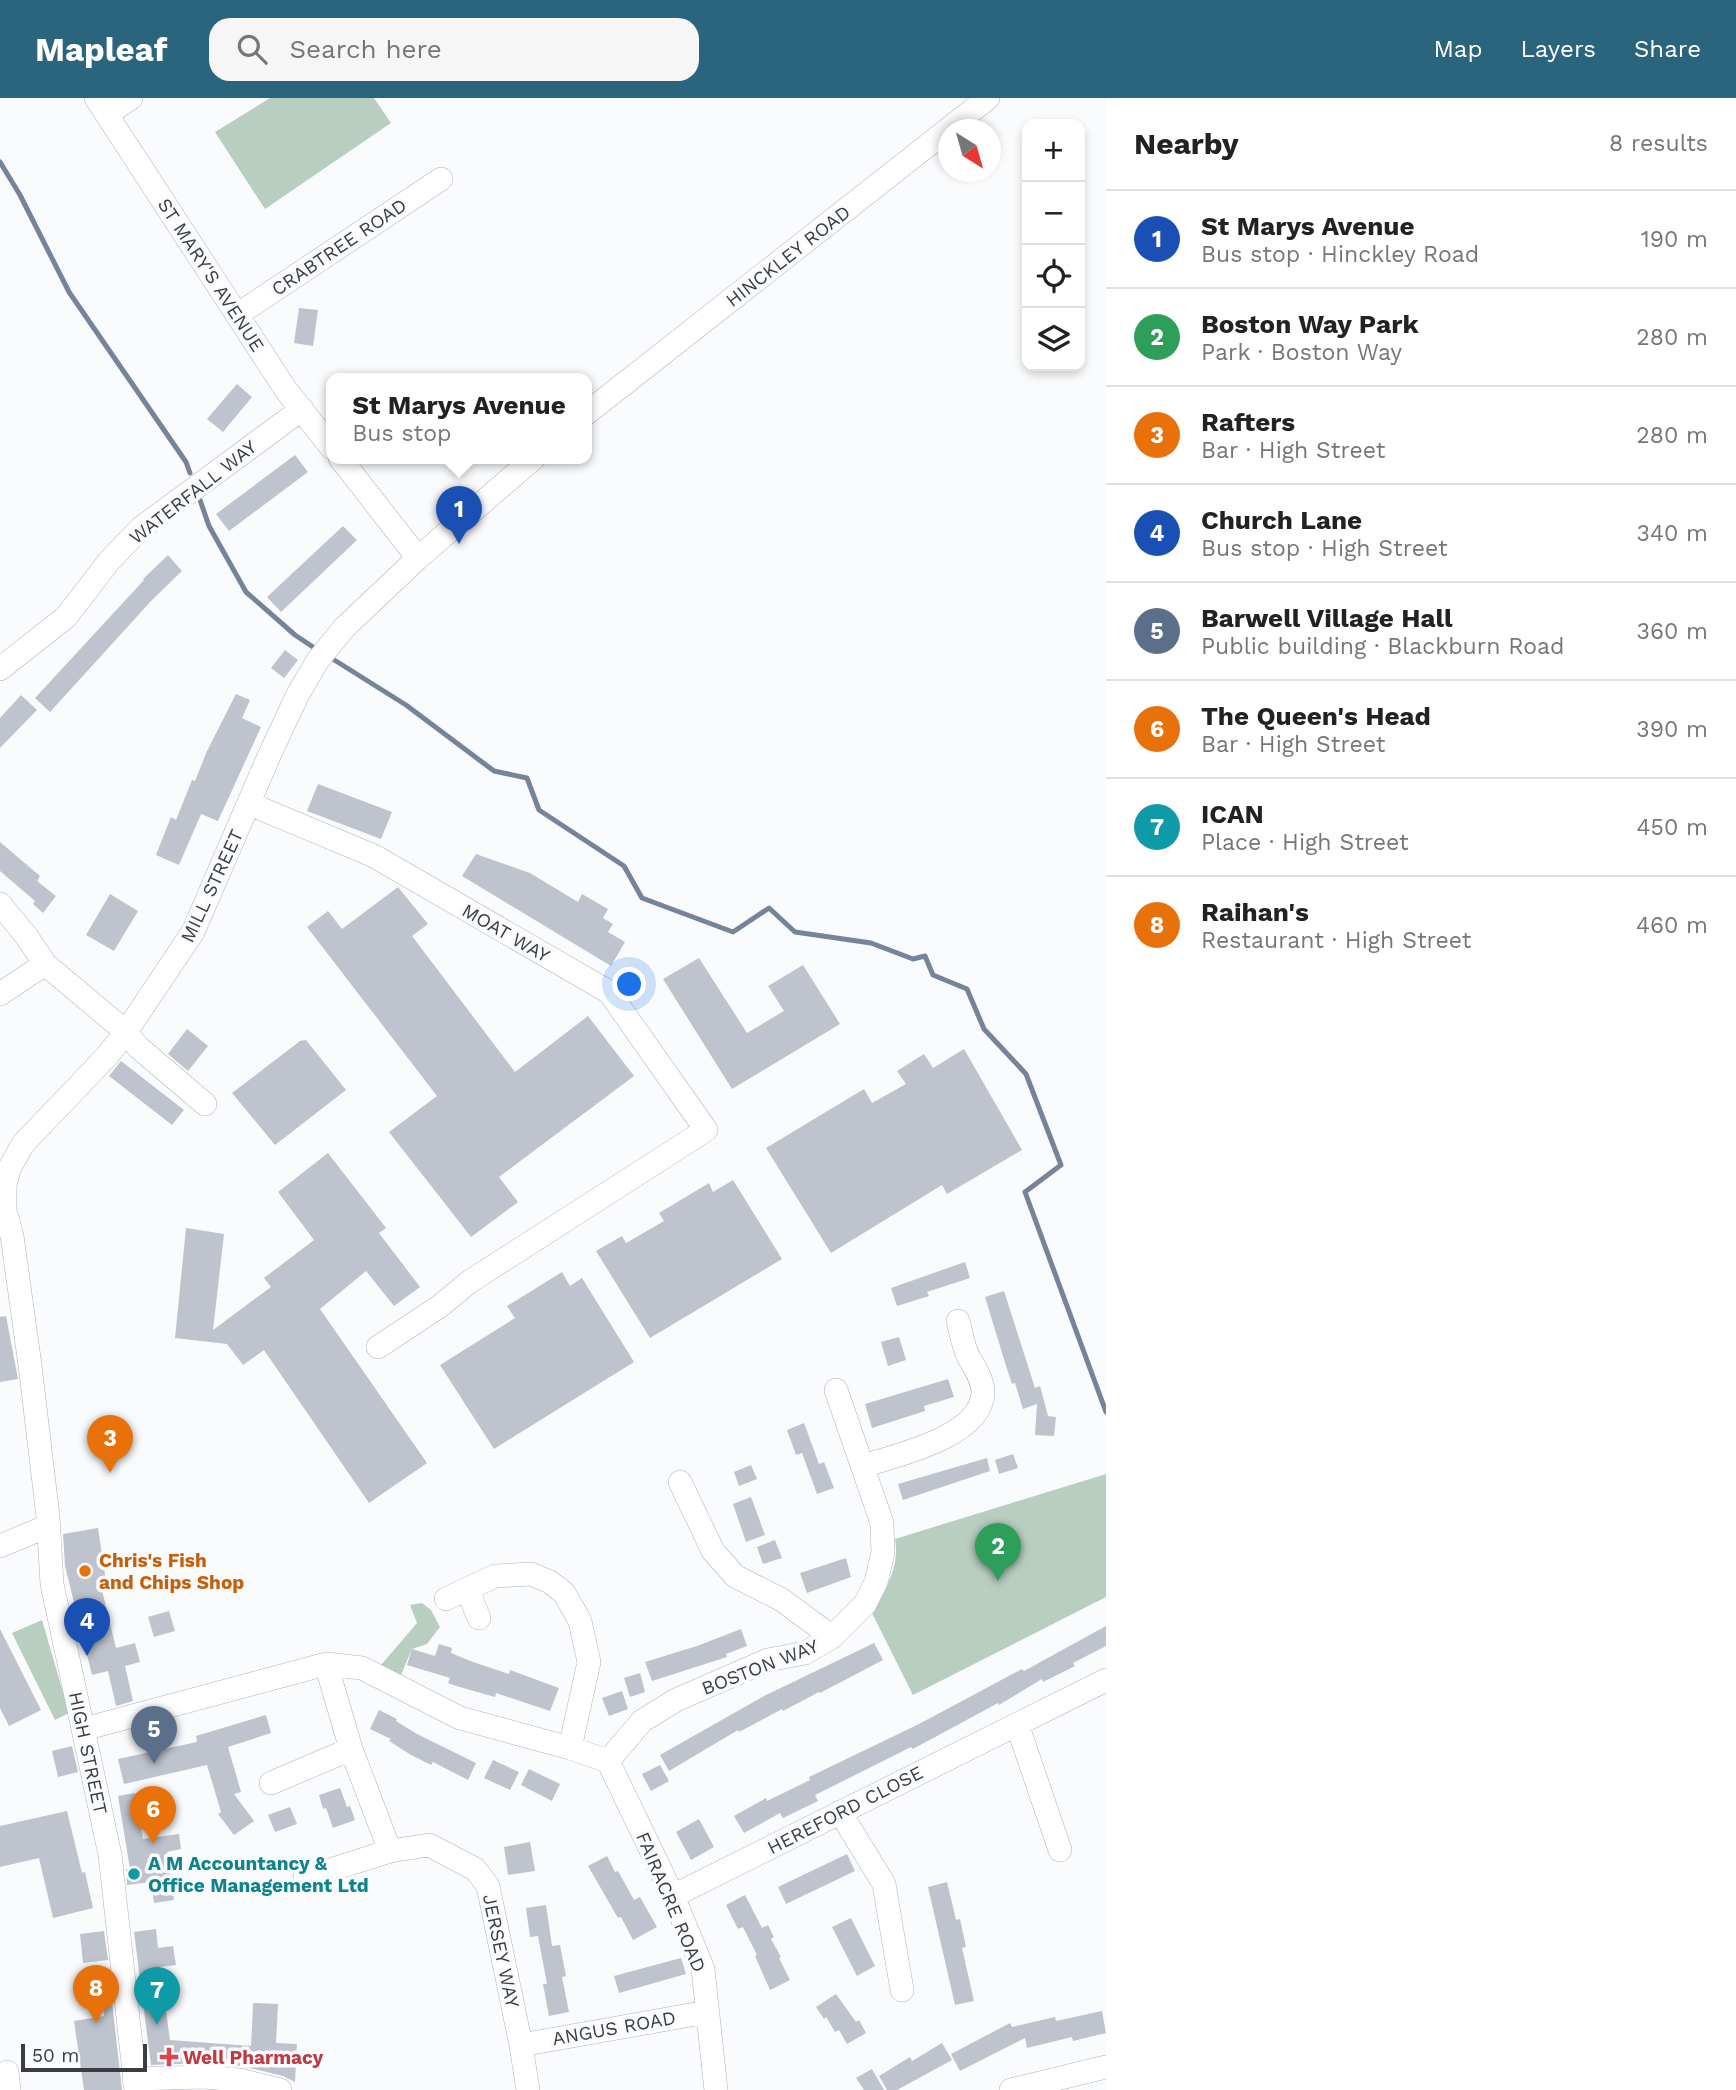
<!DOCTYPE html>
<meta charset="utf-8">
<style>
body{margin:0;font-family:"Work Sans",sans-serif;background:#f6f6f6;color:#222}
.controls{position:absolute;right:21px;top:21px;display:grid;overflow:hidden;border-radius:14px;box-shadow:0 4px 10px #0003}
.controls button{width:63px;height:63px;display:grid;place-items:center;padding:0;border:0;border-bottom:2px solid #e0e0e0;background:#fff;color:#222;font:35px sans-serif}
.compass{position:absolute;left:938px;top:21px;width:63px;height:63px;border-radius:50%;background:#fff;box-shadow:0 4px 10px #0003;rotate:143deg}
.scale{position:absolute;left:21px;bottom:18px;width:126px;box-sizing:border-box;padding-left:7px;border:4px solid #3b3d41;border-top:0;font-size:19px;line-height:24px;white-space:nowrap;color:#3b3d41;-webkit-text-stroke:5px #fafbfd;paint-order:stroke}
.you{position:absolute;left:630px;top:887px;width:24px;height:24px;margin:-18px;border:5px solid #fff;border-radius:50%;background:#1a73e8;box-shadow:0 0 0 10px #1a73e833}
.badge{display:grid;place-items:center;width:46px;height:46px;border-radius:50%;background:#2a657d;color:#fff;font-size:23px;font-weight:700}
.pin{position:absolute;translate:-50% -58px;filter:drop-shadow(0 2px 4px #0008)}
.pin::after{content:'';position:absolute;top:37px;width:24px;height:21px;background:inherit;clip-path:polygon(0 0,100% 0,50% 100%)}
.popup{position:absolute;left:326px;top:275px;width:266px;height:91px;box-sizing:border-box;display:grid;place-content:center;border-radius:14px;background:#fff;filter:drop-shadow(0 2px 5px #0005);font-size:23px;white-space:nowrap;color:#767676}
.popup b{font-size:26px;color:#222}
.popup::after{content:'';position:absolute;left:50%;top:100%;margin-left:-14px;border:14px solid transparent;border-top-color:#fff}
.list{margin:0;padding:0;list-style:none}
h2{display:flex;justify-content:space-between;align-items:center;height:91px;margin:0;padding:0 28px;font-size:30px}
h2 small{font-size:23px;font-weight:400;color:#767676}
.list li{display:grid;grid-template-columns:46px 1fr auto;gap:21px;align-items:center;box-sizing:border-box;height:98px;padding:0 28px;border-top:2px solid #e0e0e0}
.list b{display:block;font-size:26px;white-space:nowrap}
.list p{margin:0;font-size:23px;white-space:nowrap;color:#767676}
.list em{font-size:23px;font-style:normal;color:#767676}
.icon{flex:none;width:38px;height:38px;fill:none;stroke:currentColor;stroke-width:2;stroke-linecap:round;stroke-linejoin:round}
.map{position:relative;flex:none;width:1106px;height:1992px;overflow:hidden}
header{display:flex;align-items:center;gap:42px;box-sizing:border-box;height:98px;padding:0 35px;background:#2a657d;color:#fff}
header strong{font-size:33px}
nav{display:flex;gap:38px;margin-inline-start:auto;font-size:24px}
.search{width:490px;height:63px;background:#f6f6f6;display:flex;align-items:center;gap:18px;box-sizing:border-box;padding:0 24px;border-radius:21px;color:#767676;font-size:26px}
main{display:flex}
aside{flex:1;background:#fff}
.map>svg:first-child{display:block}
</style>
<header>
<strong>Mapleaf</strong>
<div class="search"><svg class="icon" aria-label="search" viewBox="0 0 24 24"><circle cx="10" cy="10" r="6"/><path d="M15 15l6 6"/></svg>Search here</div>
<nav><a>Map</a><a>Layers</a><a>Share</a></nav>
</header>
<main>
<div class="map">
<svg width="1106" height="1992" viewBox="0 0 1106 1992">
<rect width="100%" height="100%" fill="#fafbfd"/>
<path fill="#b8cec0" d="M270 0H374L391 25 265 111 215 34Z
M1106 1376V1499L913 1597 872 1515C886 1491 900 1469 895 1441Z
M422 1505 431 1512 440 1529 427 1546 412 1551 400 1579 381 1567 417 1525 410 1507Z
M42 1522 69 1615 55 1622 12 1535Z"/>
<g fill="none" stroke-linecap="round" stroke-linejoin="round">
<path stroke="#76849b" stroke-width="5" d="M0 64 20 97 69 194 186 364 190 375
M200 402 209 428 246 494 295 537 319 553
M328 558 406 607 494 673 527 680 539 712 624 768 642 800 733 834 769 810 795 834 871 845 913 861 925 858 933 877 967 891 984 931 1026 976 1061 1067 1025 1094 1106 1314"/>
</g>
<path fill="#bec3cd" d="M299 210 318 212 313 248 294 245Z
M237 286 252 299 223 334 207 321Z
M295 357 308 374 229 433 216 416Z
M343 428 357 442 281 514 267 499Z
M168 457 182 473 152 502 50 614 35 600 144 482 143 481Z
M285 552 298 562 284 580 271 570Z
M236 596 250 602 242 620 261 629 218 723 201 716 179 767 156 757 171 719 176 722 192 682 195 683 207 653Z
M21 597 37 612 0 650V620Z
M318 686 392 714 381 741 307 713Z
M0 744 40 778 37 783 56 798 43 815 33 806 35 803 0 773Z
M476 756 530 775 578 804 582 796 608 811 603 820 613 826 608 834 625 844 611 868 462 778Z
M398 789 428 826 412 838 515 974 588 918 634 978 499 1079 518 1104 471 1139 389 1034 437 998 307 829 328 813 342 831Z
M110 796 138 813 114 853 86 837Z
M699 860 747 935 784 913 768 888 803 867 840 926 732 991 663 881Z
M187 931 208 948 188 973 168 956Z
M306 942 346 992 275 1047 232 995 300 943Z
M964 951 1022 1052 947 1096 942 1087 831 1155 766 1050 864 991 872 1005 906 986 897 973 924 956 933 970Z
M121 963 184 1012 172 1027 109 978Z
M328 1055 386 1130 379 1135 420 1189 394 1208 366 1173 320 1211 427 1365 369 1405 264 1252 243 1267 227 1246 175 1240 186 1130 224 1136 213 1232 271 1189 264 1180 314 1142 278 1094Z
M733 1082 782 1161 650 1240 596 1153 622 1138 626 1145 664 1123 659 1115 709 1085 713 1094Z
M965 1164 970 1180 927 1194 929 1198 897 1208 891 1190Z
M562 1174 570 1188 582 1180 634 1264 494 1351 440 1267 515 1220 507 1208Z
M1004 1193 1035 1290 1040 1288 1048 1318 1056 1319 1054 1338 1035 1337 1037 1306 1023 1311 1015 1285 1012 1286 1007 1271 985 1199Z
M6 1218 18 1281 0 1284V1219Z
M899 1239 906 1262 888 1268 881 1244Z
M948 1281 954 1299 924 1308 925 1313 872 1330 865 1306Z
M804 1325 819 1366 824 1364 834 1390 817 1396 802 1355 796 1357 787 1332Z
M1013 1356 1018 1370 999 1376 995 1362Z
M987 1360 990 1373 903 1402 898 1386Z
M751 1367 757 1381 739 1388 734 1374Z
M751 1399 765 1437 746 1444 733 1406Z
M98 1430 106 1483 100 1484 116 1550 135 1545 140 1564 125 1568 133 1603 116 1608 108 1573 92 1577 65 1468 63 1436Z
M775 1442 782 1460 763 1466 757 1449Z
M846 1460 851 1479 807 1495 800 1475Z
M169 1513 175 1533 154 1539 148 1519Z
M1106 1528V1548L1073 1565 1075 1568 1043 1584 1042 1581 999 1607 998 1605 913 1651 911 1649 815 1697 818 1703 783 1720 780 1715 744 1735 734 1718 766 1700 767 1703 810 1682 809 1679 919 1626 1005 1580 1022 1571 1024 1573Z
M0 1531 41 1612 9 1628 0 1610Z
M741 1531 747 1548 726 1556 727 1559 652 1583 645 1564 697 1548Z
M874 1545 883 1562 820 1595 819 1594 783 1613 782 1611 739 1634 738 1632 669 1673 660 1657 764 1598Z
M439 1546 452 1550 451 1555 473 1564 509 1576 510 1572 559 1590 550 1613 496 1595 495 1599 456 1588 448 1585 450 1580 407 1567 412 1551 435 1558Z
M640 1575 645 1594 630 1599 624 1580Z
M622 1593 628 1611 609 1618 602 1600Z
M379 1612 397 1621 396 1623 417 1636 476 1665 468 1682 433 1664 431 1667 411 1657 389 1643 391 1641 370 1631Z
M266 1617 271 1635 228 1649 241 1694 234 1696 254 1723 234 1737 218 1716 221 1714 207 1667 124 1686 118 1661 197 1644 196 1638Z
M72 1648 78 1674 58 1679 52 1653Z
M493 1662 519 1674 510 1692 484 1680Z
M660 1667 669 1683 651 1693 642 1676Z
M529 1671 560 1686 552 1703 521 1687Z
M340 1690 347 1709 350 1708 355 1722 333 1730 326 1710 323 1711 319 1697Z
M135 1695 143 1741 179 1736 181 1751 167 1754 174 1802 154 1805 151 1784 127 1787 126 1771H130L118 1698Z
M290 1709 297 1726 275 1734 268 1717Z
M67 1713 82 1775 85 1774 93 1810 53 1820 39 1760 0 1769V1728Z
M699 1721 714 1749 691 1762 676 1734Z
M530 1744 535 1773 508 1777 504 1749Z
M847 1756 855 1773 786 1806 778 1789Z
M607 1758 615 1774 618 1773 634 1802 640 1799 657 1829 633 1842 621 1819 618 1820 588 1768Z
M947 1784 956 1822 960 1821 966 1849 962 1850 974 1903 955 1907 928 1789Z
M745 1797 762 1830 768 1827 774 1839 771 1841 781 1859 779 1860 790 1882 770 1892 755 1858 757 1857 743 1829 738 1831 726 1807Z
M546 1807 552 1848 560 1847 566 1878 562 1879 569 1914 549 1918 543 1886H547L538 1838 530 1839 526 1810Z
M851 1820 875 1868 857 1878 832 1829Z
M156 1831 158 1850 173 1848 176 1867 160 1869 170 1942 251 1948 253 1905 278 1906 276 1945 297 1946 295 1984 283 1978 241 1968 204 1965 151 1967 134 1834Z
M104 1833 108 1862 83 1865 80 1836Z
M681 1860 686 1876 619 1895 614 1878Z
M110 1886 122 1992H84L74 1923 104 1918 101 1887Z
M836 1896 856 1924 859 1922 866 1935 847 1946 839 1932 835 1934 826 1919 824 1921 816 1909Z
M1102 1913 1106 1935 1073 1943 1072 1939 1027 1950 1025 1940 960 1973 951 1956 1010 1925 1012 1929 1055 1919 1056 1923Z
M942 1945 952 1962 897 1992H887L879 1978 910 1959 912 1963Z
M872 1971 884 1992H864L856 1980Z"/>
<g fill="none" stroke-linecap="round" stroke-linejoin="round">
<defs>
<path id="minor" d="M96 0 286 292 331 349
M107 16 131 0
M237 217 441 81
M587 315 988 0
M340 360 418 460
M0 571 66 519 110 462 141 430 302 311
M250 706 374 758 609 894 706 1032 469 1184 440 1208 378 1249
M0 806 27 839 45 866 126 934 138 949 205 1006
M0 896 45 866
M863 1368C897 1357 981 1339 983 1295 983 1282 975 1270 969 1260 963 1249 961 1234 958 1223
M680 1384 713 1453 735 1478 782 1502 832 1539
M0 1448 48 1428
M467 1491 479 1520
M446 1501 495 1478 531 1476 550 1484 564 1495 580 1523 589 1564 570 1650
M326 1566 351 1651 390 1753
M1017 1626 1060 1752
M84 1631 326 1566 362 1570 460 1620 570 1650 608 1663
M608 1663 642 1623 676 1602 768 1562 805 1555 832 1539 865 1506 876 1484 883 1455 882 1425 836 1292
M608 1663 673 1798 703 1871 716 1992
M271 1685 351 1651
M840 1714 884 1786 902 1892
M305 1780 390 1753 429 1747 475 1771 488 1788 521 1947 528 1992
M673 1798 1106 1582
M521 1947 707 1914
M7 1974 9 1992
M134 1981 204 1979 240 1982 280 1992
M136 1992 110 1757 52 1486 48 1419 30 1267 12 1138 5 1112V1087L9 1071 23 1046 107 958 126 934 193 834 269 658 298 596 318 562 344 530 418 460 534 360
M1011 1992 1106 1969"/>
</defs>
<use href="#minor" stroke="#adb2bc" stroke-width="24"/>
<use href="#minor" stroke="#fff" stroke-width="23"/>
</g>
<circle fill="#e8710a" stroke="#fafbfd" stroke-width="2.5" cx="85" cy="1473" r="7"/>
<circle fill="#0f9aa8" stroke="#fafbfd" stroke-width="2.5" cx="134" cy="1776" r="7"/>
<path fill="#e0444e" stroke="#fafbfd" stroke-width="2.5" d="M165.5 1948.5h7v7h7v7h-7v7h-7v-7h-7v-7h7z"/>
<g text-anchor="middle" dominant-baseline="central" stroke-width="7" stroke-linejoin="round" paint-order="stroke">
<g font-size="19" fill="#3b3d41" stroke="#fafbfd">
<text transform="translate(339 149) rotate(-34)">CRABTREE ROAD</text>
<text transform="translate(788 158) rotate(-38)">HINCKLEY ROAD</text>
<text transform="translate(211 177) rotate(57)">ST MARY'S AVENUE</text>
<text transform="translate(193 394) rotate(-38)">WATERFALL WAY</text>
<text transform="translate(212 788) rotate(-65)">MILL STREET</text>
<text transform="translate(506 835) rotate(30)">MOAT WAY</text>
<text transform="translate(760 1569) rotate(-21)">BOSTON WAY</text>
<text transform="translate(88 1655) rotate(78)">HIGH STREET</text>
<text transform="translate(845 1712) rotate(-27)">HEREFORD CLOSE</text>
<text transform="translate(671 1804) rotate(67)">FAIRACRE ROAD</text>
<text transform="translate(501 1853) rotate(78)">JERSEY WAY</text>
<text transform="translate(614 1930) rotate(-10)">ANGUS ROAD</text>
</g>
<g font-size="19" font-weight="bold" fill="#c56008" stroke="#fafbfd" text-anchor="start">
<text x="99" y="1462">Chris's Fish<tspan x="99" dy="22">and Chips Shop</tspan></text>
</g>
<g font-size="19" font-weight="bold" fill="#0d838f" stroke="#fafbfd" text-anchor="start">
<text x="148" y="1765">A M Accountancy &amp;<tspan x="148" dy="22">Office Management Ltd</tspan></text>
</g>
<g font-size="19" font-weight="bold" fill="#be3a42" stroke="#fafbfd" text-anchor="start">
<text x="183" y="1959">Well Pharmacy</text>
</g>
</g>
</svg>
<div class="controls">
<button>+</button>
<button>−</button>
<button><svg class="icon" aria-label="locate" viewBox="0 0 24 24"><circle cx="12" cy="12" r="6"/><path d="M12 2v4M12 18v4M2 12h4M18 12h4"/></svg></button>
<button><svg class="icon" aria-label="layers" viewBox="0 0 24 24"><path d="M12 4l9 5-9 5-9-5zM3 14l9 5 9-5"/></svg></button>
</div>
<svg class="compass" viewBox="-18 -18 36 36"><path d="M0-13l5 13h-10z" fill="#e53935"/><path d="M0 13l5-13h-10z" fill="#767676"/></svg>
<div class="scale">50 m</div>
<div class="you"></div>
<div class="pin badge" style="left:459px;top:446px;background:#1a4fb4">1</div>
<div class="popup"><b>St Marys Avenue</b>Bus stop</div>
<div class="pin badge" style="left:998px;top:1483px;background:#2e9e5b">2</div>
<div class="pin badge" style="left:110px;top:1375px;background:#e8710a">3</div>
<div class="pin badge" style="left:87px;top:1558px;background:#1a4fb4">4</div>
<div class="pin badge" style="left:154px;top:1666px;background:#5c6f8a">5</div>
<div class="pin badge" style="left:153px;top:1746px;background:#e8710a">6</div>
<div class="pin badge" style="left:157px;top:1927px;background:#0f9aa8">7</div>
<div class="pin badge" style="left:96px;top:1925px;background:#e8710a">8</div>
</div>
<aside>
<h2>Nearby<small>8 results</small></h2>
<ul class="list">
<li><span class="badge" style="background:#1a4fb4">1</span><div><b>St Marys Avenue</b><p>Bus stop · Hinckley Road</p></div><em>190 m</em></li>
<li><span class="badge" style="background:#2e9e5b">2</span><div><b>Boston Way Park</b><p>Park · Boston Way</p></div><em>280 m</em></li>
<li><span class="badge" style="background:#e8710a">3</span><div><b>Rafters</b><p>Bar · High Street</p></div><em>280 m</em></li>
<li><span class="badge" style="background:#1a4fb4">4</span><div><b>Church Lane</b><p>Bus stop · High Street</p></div><em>340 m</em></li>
<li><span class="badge" style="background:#5c6f8a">5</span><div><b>Barwell Village Hall</b><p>Public building · Blackburn Road</p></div><em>360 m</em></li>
<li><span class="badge" style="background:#e8710a">6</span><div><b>The Queen's Head</b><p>Bar · High Street</p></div><em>390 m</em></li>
<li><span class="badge" style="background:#0f9aa8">7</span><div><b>ICAN</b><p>Place · High Street</p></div><em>450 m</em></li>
<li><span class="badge" style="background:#e8710a">8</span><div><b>Raihan's</b><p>Restaurant · High Street</p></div><em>460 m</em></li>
</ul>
</aside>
</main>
